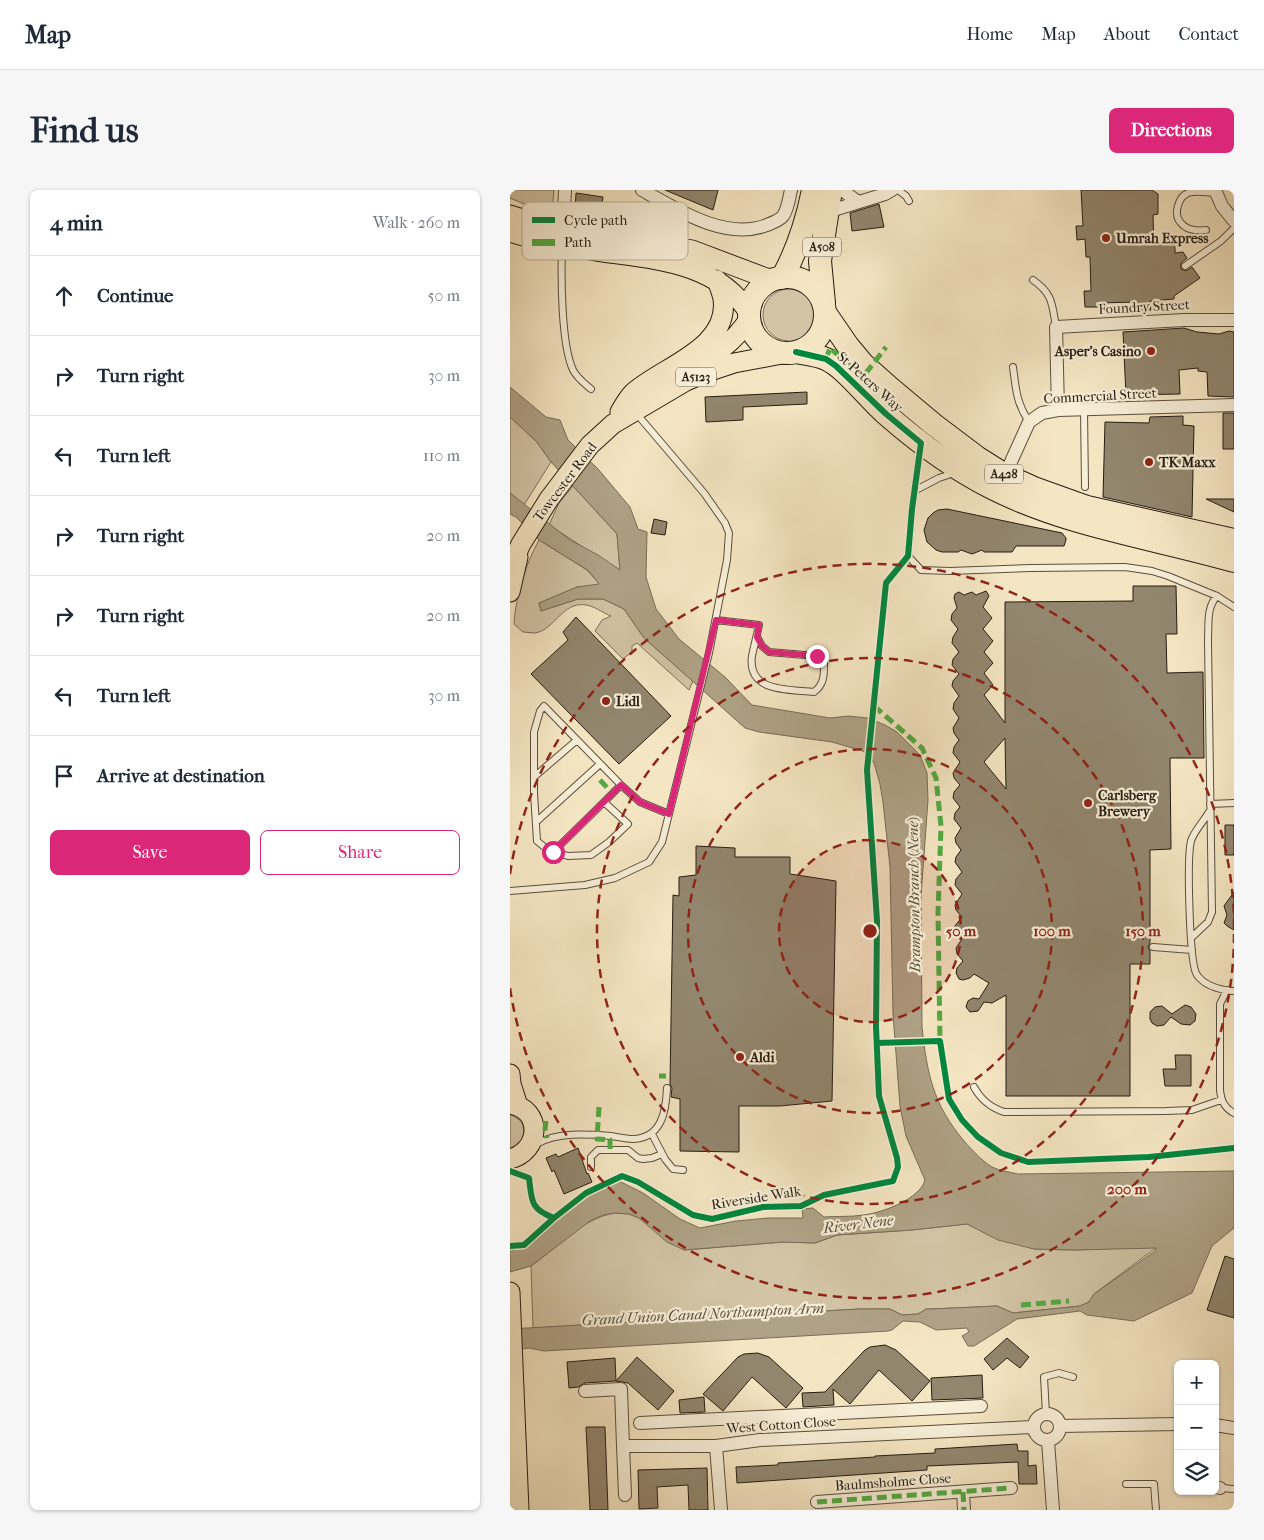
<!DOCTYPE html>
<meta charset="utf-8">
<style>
body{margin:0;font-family:"IM FELL French Canon",serif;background:#f6f6f7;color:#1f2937}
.controls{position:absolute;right:15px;bottom:15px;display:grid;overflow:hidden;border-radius:8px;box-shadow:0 1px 4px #0004}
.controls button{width:45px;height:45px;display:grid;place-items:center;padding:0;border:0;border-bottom:1px solid #e0e1e3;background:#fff;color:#1f2937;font:25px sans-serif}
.stop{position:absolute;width:15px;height:15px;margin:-11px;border:4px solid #db2777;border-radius:50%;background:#fff}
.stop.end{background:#db2777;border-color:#fff;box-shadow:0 1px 5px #0008}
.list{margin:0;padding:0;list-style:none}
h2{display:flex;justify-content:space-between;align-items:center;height:65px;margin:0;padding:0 20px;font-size:21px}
h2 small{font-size:16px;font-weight:400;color:#747a83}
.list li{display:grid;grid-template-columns:32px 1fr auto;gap:15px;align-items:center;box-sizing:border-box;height:80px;padding:0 20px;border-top:1px solid #e0e1e3}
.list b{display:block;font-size:19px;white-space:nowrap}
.list em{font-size:16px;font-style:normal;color:#747a83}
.actions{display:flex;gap:10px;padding:15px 20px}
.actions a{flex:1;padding:11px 0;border:1px solid #db2777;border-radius:8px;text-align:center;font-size:18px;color:#db2777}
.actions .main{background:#db2777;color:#fff}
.icon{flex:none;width:28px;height:28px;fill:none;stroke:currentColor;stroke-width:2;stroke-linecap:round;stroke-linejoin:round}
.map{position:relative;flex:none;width:724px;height:1320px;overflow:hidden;border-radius:8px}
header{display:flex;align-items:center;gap:30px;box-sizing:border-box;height:70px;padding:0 25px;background:#fff;border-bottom:1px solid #e0e1e3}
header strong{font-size:24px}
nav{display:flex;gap:28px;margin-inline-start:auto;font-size:18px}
.intro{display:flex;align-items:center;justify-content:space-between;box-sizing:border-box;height:120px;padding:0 30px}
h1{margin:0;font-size:35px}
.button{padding:12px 22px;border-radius:8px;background:#db2777;color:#fff;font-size:18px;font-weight:700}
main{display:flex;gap:30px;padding:0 30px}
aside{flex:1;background:#fff;border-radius:8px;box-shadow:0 1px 4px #0004}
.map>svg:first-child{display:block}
</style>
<header>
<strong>Map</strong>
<nav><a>Home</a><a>Map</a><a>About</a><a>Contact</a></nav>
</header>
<div class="intro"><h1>Find us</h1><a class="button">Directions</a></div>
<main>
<aside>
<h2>4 min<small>Walk · 260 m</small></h2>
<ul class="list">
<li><svg class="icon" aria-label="ahead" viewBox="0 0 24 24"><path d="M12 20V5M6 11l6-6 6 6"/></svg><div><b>Continue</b></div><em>50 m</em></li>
<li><svg class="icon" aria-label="right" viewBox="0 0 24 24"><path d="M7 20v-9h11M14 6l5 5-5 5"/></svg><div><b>Turn right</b></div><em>30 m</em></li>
<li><svg class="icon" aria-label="left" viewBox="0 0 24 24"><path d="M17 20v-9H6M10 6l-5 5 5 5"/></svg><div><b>Turn left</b></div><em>110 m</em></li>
<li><svg class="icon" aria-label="right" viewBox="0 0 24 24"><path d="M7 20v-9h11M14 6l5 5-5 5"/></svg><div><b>Turn right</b></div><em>20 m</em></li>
<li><svg class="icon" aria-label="right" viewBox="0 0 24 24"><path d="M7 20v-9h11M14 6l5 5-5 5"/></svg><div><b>Turn right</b></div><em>20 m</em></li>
<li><svg class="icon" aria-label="left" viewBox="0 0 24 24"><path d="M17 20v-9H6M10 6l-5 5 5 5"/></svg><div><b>Turn left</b></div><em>30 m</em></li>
<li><svg class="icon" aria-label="arrive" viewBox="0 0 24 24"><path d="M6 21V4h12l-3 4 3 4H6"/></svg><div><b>Arrive at destination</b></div></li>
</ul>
<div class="actions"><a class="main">Save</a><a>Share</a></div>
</aside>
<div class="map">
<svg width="724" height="1320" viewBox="0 0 724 1320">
<rect width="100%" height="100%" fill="#f5e6c3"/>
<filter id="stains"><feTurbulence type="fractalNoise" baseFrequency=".004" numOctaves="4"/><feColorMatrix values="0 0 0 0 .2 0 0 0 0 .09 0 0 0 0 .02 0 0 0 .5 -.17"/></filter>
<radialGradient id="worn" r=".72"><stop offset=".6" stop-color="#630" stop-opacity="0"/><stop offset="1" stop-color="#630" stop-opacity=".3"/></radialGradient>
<path fill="#d2c4a5" stroke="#7c705b" d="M0 0H44L43 11 31 21 0 8Z
M253 125a26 26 0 1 1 52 0a26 26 0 1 1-52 0Z
M0 227 27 252 41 272 14 315 0 303Z
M63 296 107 344 110 381 39 335 49 313Z
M29 350 77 380 90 395 67 397 29 413 31 421 68 409H93L114 419 134 448 183 491 179 500 127 453 122 456V462L113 469 85 441 92 430 101 426C93 423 84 416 76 415 52 411 45 440 25 443 21 443 17 442 13 442L4 434C6 404 15 376 29 350Z
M0 924 11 931C17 943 13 954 0 959Z
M105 1023 119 1024 129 1028 174 1060 273 1052 305 1053 327 1045 402 1040 457 1034 524 1059 565 1060 647 1057 584 1104 579 1112 570 1116 503 1123 487 1116 422 1119H416L408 1124 392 1125 380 1119H349L23 1138 21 1076C47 1057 73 1028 105 1023Z"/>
<path fill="#afa286" stroke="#786d57" d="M0 197 36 227 50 230 58 250 88 279 120 317 128 339 137 342 136 387 146 419 169 449 215 487 242 515 320 528 338 526 358 528 375 535 387 542 410 565 417 583 418 610 411 706 412 837C417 884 423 914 454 951 462 960 472 971 482 977 490 981 500 982 508 984L724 981V1038L702 1056 682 1103 624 1131 577 1125 570 1121 507 1129 464 1156H458L452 1146 459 1142 457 1138 426 1140 410 1132 393 1131 382 1140 378 1141 34 1161 19 1158 0 1160V1139L349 1119H380L392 1125 408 1124 416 1119H422L487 1116 503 1123 570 1116 579 1112 584 1104 645 1061 646 1058 565 1060 524 1059 488 1050 457 1034 402 1040 327 1045 305 1053 273 1052 174 1060 157 1052 129 1028 119 1024 105 1023 93 1025 80 1031 21 1076 0 1082V1061L13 1058 24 1052 67 1012 109 991 133 1003 170 1029 190 1038 226 1031 258 1028H293L292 1019 303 1018 314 1027C327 1026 341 1027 353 1025 372 1023 410 1009 415 990L396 946 390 916 383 824 380 677 373 612 370 594 364 573 353 561 322 552 249 542 235 538 134 448 114 419 93 409H68L31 421 29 413 67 397 89 394 79 381 29 350 6 327 0 324V303L60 350 88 365 110 380 107 344 41 272 27 252 0 227Z"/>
<path fill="#92866e" stroke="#261d11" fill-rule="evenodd" d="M155 0H208L203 20Z
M571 0H642L648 4V24L643 25 644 55 665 54V63L673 62 677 68 671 73V79L676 81 682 77 690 88 664 106V109L640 111 641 120H627L626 112 589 113 590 117H575L574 101H581L580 67H576L575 49 567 50 566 36H573Z
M66 3 93 7 89 34 76 32 65 20Z
M369 14 374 37 342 41 340 23Z
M674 138 687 142 709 144 719 141 724 142V207L698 206 697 182 688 181V178L669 180 670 204 616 205 613 142Z
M297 202V214L233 217V230L196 232 195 207Z
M713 223H724V259H713Z
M673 226V235L684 236 682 327 593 307 595 232 639 233 640 227Z
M696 309H724V322Z
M437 319 552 343 556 348V350L554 356H506L502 362H474L472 360 462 364 451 360 448 362H432L426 360 417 352 414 340 418 328 423 323 428 320Z
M144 329 157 332 155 345 141 343Z
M623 396H666L667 444H656L657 483 693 482 694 568H660L661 659 640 660V753L638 757 640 761V774H620V906H496V805L482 813 474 812 468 821 460 822 456 817 458 811 463 808 469 809 479 793 464 784 460 788 453 790 449 789 446 783 447 778 453 771 447 764 446 758 452 749 447 742 445 736 452 727 446 720 445 715 452 704 445 695 446 689 452 682 445 672 446 667 451 660 446 653 445 648 451 638 444 629 445 623 450 617 443 608 444 602 450 595 444 588 443 583 450 572 443 563 444 557 449 550 444 543 443 538 449 528 443 519 444 513 449 506 442 496 443 491 449 484 442 475 443 469 449 462 442 453 443 447 448 439 441 430 442 424 447 418 444 408 445 404 449 402 454 405 462 402 466 405 476 401 479 406 473 417 482 428 473 439 483 451 474 462 483 473 474 483 483 495 474 505 495 533V412L623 411ZM495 548 496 599 474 572Z
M66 427 161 526 109 574 21 484 58 450 53 442Z
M715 635H724V665H715Z
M186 656 225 658V667H280V684L326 691 322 911 270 916H229V962L170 961V909L161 907 162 898 160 894 163 705 169 706V687L186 685Z
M724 702V740L717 736 714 733 717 725 714 716Z
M675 815 681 817 686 824 685 831 680 835 671 834 661 827 654 835 647 836 642 833 640 829V822L645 817 652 816 662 824Z
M665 865H681V896H655L653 879H666Z
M68 958 77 984 78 983 82 992 54 1004 44 980 42 982 36 968 46 964 48 967Z
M715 1066 724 1069V1128L697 1120Z
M497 1148 519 1167 510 1178 497 1168 483 1180 474 1169Z
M375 1155 386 1160 420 1191 402 1211 369 1180 340 1214 323 1199 324 1215 293 1217 292 1203 315 1202 355 1160 360 1157Z
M248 1163 259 1167 293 1198 276 1218 242 1187 213 1221 193 1204 228 1167 234 1164Z
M127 1167 164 1201 148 1220 118 1193 106 1191Z
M105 1168 106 1191 75 1193 68 1197 59 1198 57 1172Z
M472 1185 473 1208 422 1210 421 1188Z
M194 1207 195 1222 170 1223 169 1210Z
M76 1237H95L98 1320H80Z
M507 1254 508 1261H518V1276L526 1275 527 1294H509L508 1272 417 1276V1280L227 1293 226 1277 268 1275V1273L365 1267V1266L425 1263V1259Z
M197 1278 198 1320H179L178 1295 147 1297 148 1318 129 1319 128 1280Z"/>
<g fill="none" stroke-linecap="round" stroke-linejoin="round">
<defs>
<path id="lane" d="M388 0 396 6 399 11
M696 40C688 41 677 41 671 33 663 25 668 7 678 3 687 0 697 3 706 3
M52 57C51 86 51 154 63 180 67 188 75 194 81 199
M675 76 711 51 724 38
M523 90C543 104 542 114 546 137
M503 177C506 199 506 212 519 232
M574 220 575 297
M410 259 402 319 398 366 411 380 440 381 521 378 615 377 642 381 658 386 707 406 724 417
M404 301 429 288 444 283
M206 430 249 435C247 445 244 456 242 466 237 503 279 499 304 502 315 494 314 483 314 471L307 466 259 462 252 456 247 447
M24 587 67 550
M94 612 111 595
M700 614 724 613
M699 622C694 631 684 641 681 651 677 667 679 774 687 785 695 796 710 800 724 801
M26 632 90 574
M43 662 94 612 118 634 99 652 81 665 58 666 38 660 27 651 24 603V542L30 521 34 516 111 595 130 612 159 624
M0 701 75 695 105 688 139 672 152 652 199 463 217 370 219 343 215 333 194 303 126 223
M681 748 698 732 702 722 698 450C699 435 696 418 707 406
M643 757 682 760
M719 800 715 804 710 814V900C711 910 714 918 724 923
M464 897C471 910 480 917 494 922L656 921 682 920 711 910
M142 944 155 969 163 979 173 980
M26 954C48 942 75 944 101 946 108 947 116 949 123 949 152 948 156 921 157 898
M81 977V967L88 960H118L128 968 133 969 142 968 152 964
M536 1224 534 1187 549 1183 563 1187
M616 1294H644L646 1320
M710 1298 724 1299"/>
<path id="street" d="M132 0C168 20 215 51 257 35 262 33 270 30 273 26 278 19 279 8 281 0
M332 0 348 12
M705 0 712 16 724 31
M317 22 375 4 382 0
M53 39 55 0
M548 220 546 137 674 130H724
M495 285 519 232 532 223 548 220 724 215
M75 1201 111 1199 113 1256H206L250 1250 524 1237
M524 1237a13 13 0 1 1 26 0a13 13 0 1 1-26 0Z
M130 1233 471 1216
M705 1235 724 1238
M550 1236 668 1234
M538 1251 543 1320
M113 1256 115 1305
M206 1256 211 1320
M705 1297 710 1298
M453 1302 454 1320
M307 1312 501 1298"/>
<path id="primary" d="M0 25 42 38 182 60 256 88 267 89
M0 42C28 51 57 56 86 61 140 69 207 71 239 123
M178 180C205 164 222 155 239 129
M110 222C114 215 118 208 123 203 151 177 220 159 213 109 212 103 209 96 207 90
M0 378 11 354 39 309 80 255 103 234 176 191 197 182 224 173 277 163
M0 402 8 367
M0 884 1 894 8 916
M0 914C33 919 31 961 0 969
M0 1102 9 1320"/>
<path id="highway" d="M239 125a38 38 0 1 1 76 0a38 38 0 1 1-76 0Z
M272 88C287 61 297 30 303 0
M314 113 310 71 321 0
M316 124 338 156 353 174 380 198 423 234 468 268 495 285 524 298 577 317 724 350
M286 162C296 164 307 165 316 169 336 178 359 210 377 225 409 253 444 279 482 298 557 336 644 348 724 371"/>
</defs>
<use href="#lane" stroke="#5a4f3e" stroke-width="8"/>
<use href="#street" stroke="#5a4f3e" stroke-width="14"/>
<use href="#primary" stroke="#261d11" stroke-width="21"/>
<use href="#highway" stroke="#261d11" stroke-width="24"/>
<use href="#lane" stroke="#f8efd8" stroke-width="6"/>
<use href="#street" stroke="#f8efd8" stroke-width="12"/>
<use href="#primary" stroke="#f5e6c3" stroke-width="19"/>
<use href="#highway" stroke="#f5e6c3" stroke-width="22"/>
<path stroke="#53a942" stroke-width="5" stroke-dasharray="10 5" stroke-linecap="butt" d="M316 169 320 158 353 187 376 157
M364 516 412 558 426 588 431 636 428 723 430 851
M90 590 102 603
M149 886H156
M89 917 87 949 100 950V959
M36 931 35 939 37 948
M511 1115 559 1111
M453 1302 454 1320
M307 1312 501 1298"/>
<defs>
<path id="cycleway" d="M367 853 430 851 439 909 452 930 468 947 491 963 518 972 639 967 724 958
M0 981 19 988C22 1011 20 1019 44 1028
M0 1056 14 1055 44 1028 76 1003 112 986 128 992 183 1025 202 1029 253 1017 291 1016 314 1005 383 991 388 977 387 968 369 906 366 837 367 731 357 580 376 393 398 366 402 319 411 253 376 224 326 176 316 169 286 162"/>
</defs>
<use href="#cycleway" stroke="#f8efd8" stroke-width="9"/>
<use href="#cycleway" stroke="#00873e" stroke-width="6"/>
</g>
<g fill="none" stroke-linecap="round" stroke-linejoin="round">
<path stroke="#db2777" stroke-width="6" d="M43 662 111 595 130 612 159 624 206 430 249 435 247 447 252 456 259 462 307 466"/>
</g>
<circle cx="360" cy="741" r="91" fill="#8f2418" fill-opacity=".12"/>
<g fill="none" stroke="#8f2418" stroke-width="2.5" stroke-dasharray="9 6">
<circle cx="360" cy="741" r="91"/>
<circle cx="360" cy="741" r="182"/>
<circle cx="360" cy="741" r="273"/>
<path d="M724 744A364 364 0 0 1 0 798M0 684A364 364 0 0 1 724 738"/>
</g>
<g fill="#8f2418" stroke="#f8efd8" stroke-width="2">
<circle cx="596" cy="48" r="5"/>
<circle cx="641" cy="161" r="5"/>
<circle cx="639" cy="272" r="5"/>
<circle cx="96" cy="511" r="5"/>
<circle cx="578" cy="613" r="5"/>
<circle cx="230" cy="867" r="5"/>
</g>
<g text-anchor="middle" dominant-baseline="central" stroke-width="4.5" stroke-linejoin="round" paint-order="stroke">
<g fill="#f8efd8" stroke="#655c4d" stroke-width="1">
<rect x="293" y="47.5" width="38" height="19" rx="4"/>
<rect x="166" y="177.5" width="40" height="19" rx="4"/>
<rect x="475" y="274.5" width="38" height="19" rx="4"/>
</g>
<g font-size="12" font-weight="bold" fill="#261d11">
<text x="312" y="57">A508</text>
<text x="186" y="187">A5123</text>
<text x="494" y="284">A428</text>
</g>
<g font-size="14" font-weight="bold" fill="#261d11" stroke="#f8efd8" text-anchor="start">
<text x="606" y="48">Umrah Express</text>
<text x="631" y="161" text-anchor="end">Asper's Casino</text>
<text x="649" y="272">TK Maxx</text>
<text x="106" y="511">Lidl</text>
<text x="588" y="605">Carlsberg<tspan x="588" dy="16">Brewery</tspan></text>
<text x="240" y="867">Aldi</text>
</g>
<g font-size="14" fill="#261d11" stroke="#f8efd8">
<text transform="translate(634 117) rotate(-3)">Foundry Street</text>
<text transform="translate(360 192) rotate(42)">St Peters Way</text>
<text transform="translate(590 206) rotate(-3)">Commercial Street</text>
<text transform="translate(55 292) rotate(-53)">Towcester Road</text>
<text transform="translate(246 1008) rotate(-9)">Riverside Walk</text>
<text transform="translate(271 1235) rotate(-4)">West Cotton Close</text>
<text transform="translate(383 1292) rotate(-4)">Baulmsholme Close</text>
</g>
<g font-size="15" font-style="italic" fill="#5d5240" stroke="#f8efd8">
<text transform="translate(404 705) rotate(-91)">Brampton Branch (Nene)</text>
<text transform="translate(348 1034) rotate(-7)">River Nene</text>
<text transform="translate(193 1124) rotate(-3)">Grand Union Canal Northampton Arm</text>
</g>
</g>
<rect x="12" y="12" width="166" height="58" rx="8" fill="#f8efd8" stroke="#b9b09c" stroke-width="1"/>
<rect x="22" y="27" width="23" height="6" fill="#00873e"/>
<rect x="22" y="49" width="23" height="7" fill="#53a942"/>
<g font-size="14" fill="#261d11">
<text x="54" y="35">Cycle path</text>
<text x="54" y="57">Path</text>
</g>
<circle cx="360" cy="741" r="8" fill="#8f2418" stroke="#f8efd8" stroke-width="2.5"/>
<g font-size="15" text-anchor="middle" font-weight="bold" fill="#8f2418" stroke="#f8efd8" stroke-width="4.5" stroke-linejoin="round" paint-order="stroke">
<text x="451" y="746">50 m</text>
<text x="542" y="746">100 m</text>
<text x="633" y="746">150 m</text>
<text x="617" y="1004">200 m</text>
</g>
<rect width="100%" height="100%" filter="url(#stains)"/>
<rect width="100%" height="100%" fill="url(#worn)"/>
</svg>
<div class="controls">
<button>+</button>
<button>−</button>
<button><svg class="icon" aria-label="layers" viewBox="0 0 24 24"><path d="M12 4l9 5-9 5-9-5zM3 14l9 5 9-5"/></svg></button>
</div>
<div class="stop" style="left:43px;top:662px"></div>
<div class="stop end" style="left:307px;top:466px"></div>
</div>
</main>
